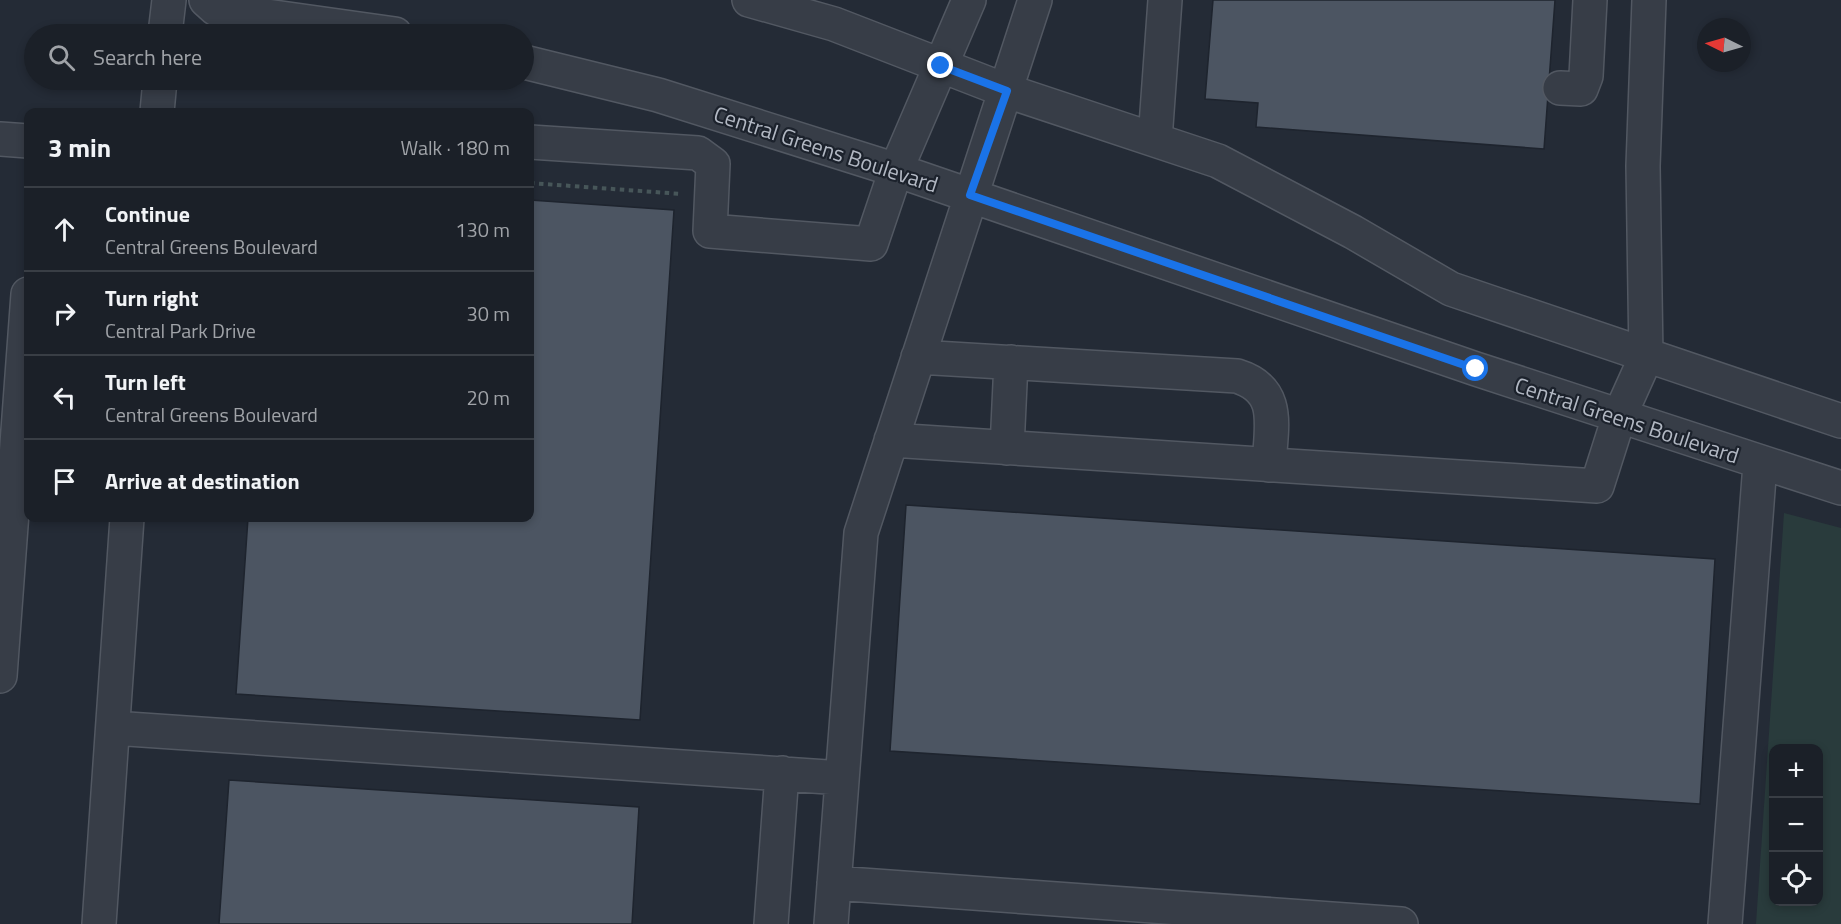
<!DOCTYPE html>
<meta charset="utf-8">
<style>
body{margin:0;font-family:"Titillium Web",sans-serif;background:#282d34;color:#f1f3f6}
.controls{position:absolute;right:18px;bottom:18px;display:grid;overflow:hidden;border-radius:12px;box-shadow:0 3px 9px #0003}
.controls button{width:54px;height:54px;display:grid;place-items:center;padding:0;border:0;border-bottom:2px solid #393e45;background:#1b2028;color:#f1f3f6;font:30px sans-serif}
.compass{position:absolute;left:1697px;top:18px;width:54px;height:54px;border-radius:50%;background:#1b2028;box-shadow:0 3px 9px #0003;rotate:275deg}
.stop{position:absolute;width:18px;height:18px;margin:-14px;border:4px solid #1a73e8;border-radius:50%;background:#fff}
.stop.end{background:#1a73e8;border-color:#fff;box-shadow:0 2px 6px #0008}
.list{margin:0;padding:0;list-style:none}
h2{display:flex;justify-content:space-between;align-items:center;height:78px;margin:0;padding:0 24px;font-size:26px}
h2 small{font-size:20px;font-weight:400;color:#a0a3a8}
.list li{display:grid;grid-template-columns:39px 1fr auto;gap:18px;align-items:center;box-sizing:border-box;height:84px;padding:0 24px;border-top:2px solid #393e45}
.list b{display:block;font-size:22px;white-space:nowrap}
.list p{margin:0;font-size:20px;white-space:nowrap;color:#a0a3a8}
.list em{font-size:20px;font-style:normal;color:#a0a3a8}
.icon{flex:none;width:33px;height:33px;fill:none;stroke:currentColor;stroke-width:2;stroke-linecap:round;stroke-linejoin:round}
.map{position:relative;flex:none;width:1841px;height:924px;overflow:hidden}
.search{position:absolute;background:#1b2028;box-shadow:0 3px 9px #0003;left:24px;top:24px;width:510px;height:66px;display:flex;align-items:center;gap:15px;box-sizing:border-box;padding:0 21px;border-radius:33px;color:#a0a3a8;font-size:22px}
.panel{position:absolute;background:#1b2028;box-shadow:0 3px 9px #0003;left:24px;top:108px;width:510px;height:414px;border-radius:12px}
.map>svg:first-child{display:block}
</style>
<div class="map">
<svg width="1841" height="924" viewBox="0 0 1841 924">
<rect width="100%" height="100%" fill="#242b36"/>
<path fill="#293b3c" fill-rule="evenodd" d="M1784 513 1841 528V924H1756ZM1774 748H1818V902H1774Z"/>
<path fill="#4c5562" stroke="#1e242e" stroke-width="1.5" d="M1213 0H1555L1544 149 1256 127 1258 103 1205 99Z
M530 200 674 210 640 720 236 694 248 518H530Z
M906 505 1715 559 1700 804 890 751Z
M229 780 639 807 632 924H219Z"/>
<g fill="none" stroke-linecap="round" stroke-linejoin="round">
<defs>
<path id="minor" d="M206 0 216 9 395 34
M749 0 834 24 1007 91 1218 161 1353 232 1451 289 1841 421
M165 34 169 0
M524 62 658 95 896 170 1476 369 1841 488
M1560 88 1581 89 1586 76 1590 0
M157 112 160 80
M0 139 28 141
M1155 140 1165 0
M530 142 698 153 713 164 710 231 871 244 896 170 969 0
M918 357 1237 376C1282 390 1271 426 1269 465
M891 440 1597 486 1619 417 1646 357 1643 166 1649 0
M1007 448 1011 362
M0 676 28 294
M113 728 842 778
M834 883 1401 924
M99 924 127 518
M771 924 782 773
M831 924 861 533 1035 0
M1725 924 1760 464"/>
</defs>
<use href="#minor" stroke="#525862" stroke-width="36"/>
<path stroke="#475659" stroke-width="4" stroke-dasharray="4.5 4.5" stroke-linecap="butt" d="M530 183 682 194"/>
<use href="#minor" stroke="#373d47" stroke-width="33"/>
</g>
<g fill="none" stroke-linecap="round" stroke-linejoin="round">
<path stroke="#1a73e8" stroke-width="8" d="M941 66 1007 91 970 195 1476 369"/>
</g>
<g text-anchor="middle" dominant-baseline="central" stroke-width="4.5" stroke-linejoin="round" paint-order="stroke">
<g font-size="22" fill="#b2b8c3" stroke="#1c222c">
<text transform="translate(826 149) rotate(18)">Central Greens Boulevard</text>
<text transform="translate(1627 420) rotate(18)">Central Greens Boulevard</text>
</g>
</g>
</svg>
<div class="controls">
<button>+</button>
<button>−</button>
<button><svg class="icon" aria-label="locate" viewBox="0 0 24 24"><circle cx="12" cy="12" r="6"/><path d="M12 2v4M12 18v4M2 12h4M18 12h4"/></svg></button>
</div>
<svg class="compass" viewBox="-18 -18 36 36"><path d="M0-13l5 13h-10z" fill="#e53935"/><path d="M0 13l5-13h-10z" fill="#a0a3a8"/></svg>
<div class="stop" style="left:1476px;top:369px"></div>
<div class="stop end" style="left:941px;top:66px"></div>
<div class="search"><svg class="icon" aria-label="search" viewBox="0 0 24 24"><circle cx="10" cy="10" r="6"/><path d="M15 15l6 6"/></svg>Search here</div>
<section class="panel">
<h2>3 min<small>Walk · 180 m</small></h2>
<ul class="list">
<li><svg class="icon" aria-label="ahead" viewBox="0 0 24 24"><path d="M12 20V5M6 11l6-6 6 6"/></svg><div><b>Continue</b><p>Central Greens Boulevard</p></div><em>130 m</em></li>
<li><svg class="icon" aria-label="right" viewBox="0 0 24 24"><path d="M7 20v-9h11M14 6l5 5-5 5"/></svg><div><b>Turn right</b><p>Central Park Drive</p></div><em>30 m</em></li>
<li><svg class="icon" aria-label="left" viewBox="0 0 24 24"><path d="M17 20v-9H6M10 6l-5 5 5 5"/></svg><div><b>Turn left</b><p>Central Greens Boulevard</p></div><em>20 m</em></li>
<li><svg class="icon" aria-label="arrive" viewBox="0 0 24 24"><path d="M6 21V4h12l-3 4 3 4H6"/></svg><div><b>Arrive at destination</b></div></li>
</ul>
</section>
</div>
